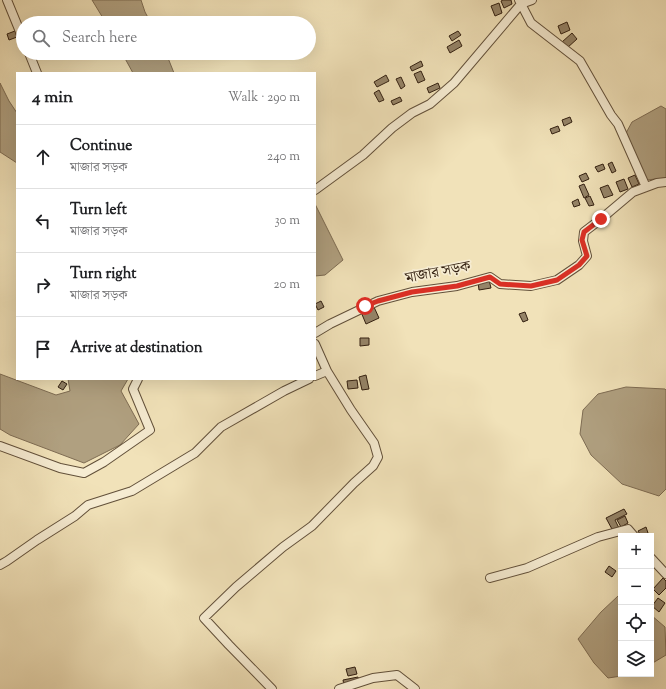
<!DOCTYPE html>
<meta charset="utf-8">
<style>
body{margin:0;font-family:"Sorts Mill Goudy","Noto Serif Bengali",serif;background:#f2f2f2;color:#202124}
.controls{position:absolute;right:12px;bottom:12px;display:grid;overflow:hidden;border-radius:0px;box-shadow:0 4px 16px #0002}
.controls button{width:36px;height:36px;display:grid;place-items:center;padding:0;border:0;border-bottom:1px solid #e0e0e0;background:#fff;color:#202124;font:20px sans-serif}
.stop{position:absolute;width:12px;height:12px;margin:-9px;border:3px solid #d93025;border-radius:50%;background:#fff}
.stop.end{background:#d93025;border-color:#fff;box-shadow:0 1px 4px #0008}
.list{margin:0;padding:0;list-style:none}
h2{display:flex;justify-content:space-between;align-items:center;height:52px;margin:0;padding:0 16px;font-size:17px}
h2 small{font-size:13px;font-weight:400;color:#757577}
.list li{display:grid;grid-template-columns:26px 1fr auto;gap:12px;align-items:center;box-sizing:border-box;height:64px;padding:0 16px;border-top:1px solid #e0e0e0}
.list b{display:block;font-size:15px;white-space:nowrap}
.list p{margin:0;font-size:13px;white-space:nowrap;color:#757577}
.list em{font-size:13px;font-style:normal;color:#757577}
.icon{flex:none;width:22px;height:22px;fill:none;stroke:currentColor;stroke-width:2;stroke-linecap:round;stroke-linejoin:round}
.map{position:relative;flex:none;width:666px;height:689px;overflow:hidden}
.search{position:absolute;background:#fff;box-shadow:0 4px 16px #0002;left:16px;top:16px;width:300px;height:44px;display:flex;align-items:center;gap:10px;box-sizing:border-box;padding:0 14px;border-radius:22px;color:#757577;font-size:15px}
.panel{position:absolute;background:#fff;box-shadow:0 4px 16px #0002;left:16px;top:72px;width:300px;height:308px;border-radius:0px}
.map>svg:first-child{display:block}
</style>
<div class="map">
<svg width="666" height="689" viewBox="0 0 666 689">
<rect width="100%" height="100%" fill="#f1e2b9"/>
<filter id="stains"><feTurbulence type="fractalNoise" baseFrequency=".005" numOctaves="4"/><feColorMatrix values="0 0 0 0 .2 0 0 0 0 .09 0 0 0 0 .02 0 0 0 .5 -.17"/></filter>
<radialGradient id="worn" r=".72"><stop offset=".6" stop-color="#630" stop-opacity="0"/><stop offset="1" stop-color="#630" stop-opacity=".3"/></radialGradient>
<path fill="#b0a080" stroke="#7e6c53" d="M92 0H141L145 12 151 23H106Z
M122 53H166L174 73H133Z
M0 83 9 101 17 113V163L0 152Z
M661 106 666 109V178L646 180 626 133 632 122Z
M315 204 343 260 325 275 315 276Z
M0 374 56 395 70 391 68 379H128L121 391 139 424 120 445 84 463 10 435 0 429Z
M626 387 665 389 666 390V489L659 496 622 484 591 455 580 434 583 410 598 394Z
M618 596 621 597V674H635L608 678 594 663 578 639 601 612Z
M651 615 665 627 666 655 651 664Z"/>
<path fill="#958468" stroke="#321f10" d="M503 0H511L512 4 504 8 501 1Z
M499 3 502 13 495 16 491 6Z
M567 22 570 30 561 34 558 26Z
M15 31 17 37 9 40 7 34Z
M458 31 461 35 452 41 449 36Z
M572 33 577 39 567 48 562 42Z
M459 40 462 46 450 53 447 47Z
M421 61 423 66 412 71 410 67Z
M421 71 425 80 418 83 414 74Z
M386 75 389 81 377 87 374 82Z
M401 77 405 86 401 89 396 79Z
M438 83 440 88 429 93 427 88Z
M379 90 384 100 379 102 374 93Z
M400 97 402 101 393 105 391 101Z
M570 117 572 122 564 126 562 120Z
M558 126 560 131 552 134 550 129Z
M612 162 616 171 612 173 608 164Z
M603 164 605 169 598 172 595 167Z
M586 173 589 179 582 182 579 176Z
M635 175 639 184 632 187 628 178Z
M624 179 628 189 620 192 616 182Z
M584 184 589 195 584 198 579 186Z
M608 185 613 195 604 198 600 188Z
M590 196 594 205 589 206 585 198Z
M578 199 580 205 574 207 572 202Z
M489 280 491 288 479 290 478 282Z
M321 301 324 307 318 310 315 304Z
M374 307 379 318 366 324 361 312Z
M525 312 528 320 523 322 519 314Z
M360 338H369V345L360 346Z
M366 375 369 389 362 390 359 377Z
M357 380 358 388 348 389 347 381Z
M62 381 67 384 63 390 58 387Z
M624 509 627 514 615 520 619 528 613 531 606 518Z
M625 516 628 523 621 527 617 520Z
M646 527 648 533 641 536 638 531Z
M609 566 616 571 612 577 605 572Z
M663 578 666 581V588L659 595 653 589Z
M658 598 665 603 659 612 652 606Z
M355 667 357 674 348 676 346 669Z
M358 677 359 681 344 685 343 680Z"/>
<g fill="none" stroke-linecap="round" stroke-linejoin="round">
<defs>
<path id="street" d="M7 0 23 39
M519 0 531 23 580 61 611 115 618 124 646 187
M29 53 37 73
M315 190 363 155 392 128 412 113 430 104 454 83 521 4 532 0
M315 333 330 324 378 301 412 292 457 286 490 277 500 284 531 286 557 280 579 265 587 256 583 241 584 232 601 219 633 192 657 183 666 182
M315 376 327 371
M0 446 60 468 84 473 104 462 150 430 133 389 138 379
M651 558 666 574
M0 565 7 561 37 540 75 516 88 505 132 491 195 453 221 427 284 391 309 379
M490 578 527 568 598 537 628 529 634 536
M272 689 229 645 204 618 236 587 283 547 312 526 354 483 373 466 378 457 374 443 351 410 327 371 315 344
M339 689 373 678 397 675 415 689"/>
</defs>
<use href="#street" stroke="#62503a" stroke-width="10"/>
<use href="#street" stroke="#f6ecd2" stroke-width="8"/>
</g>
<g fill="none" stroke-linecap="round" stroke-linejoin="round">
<path stroke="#d93025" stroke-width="5" d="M365 306 378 301 412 292 457 286 490 277 500 284 531 286 557 280 579 265 587 256 582 240 584 232 601 219"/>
</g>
<g text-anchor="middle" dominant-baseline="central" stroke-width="3.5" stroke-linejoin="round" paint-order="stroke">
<g font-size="15" fill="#321f10" stroke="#f6ecd2">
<text transform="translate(438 273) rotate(-11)">মাজার সড়ক</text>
</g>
</g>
<rect width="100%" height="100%" filter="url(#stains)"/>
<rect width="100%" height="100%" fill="url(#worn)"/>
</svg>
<div class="controls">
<button>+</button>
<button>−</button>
<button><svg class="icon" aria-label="locate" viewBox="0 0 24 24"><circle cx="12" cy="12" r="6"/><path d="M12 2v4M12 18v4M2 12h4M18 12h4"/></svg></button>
<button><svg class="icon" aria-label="layers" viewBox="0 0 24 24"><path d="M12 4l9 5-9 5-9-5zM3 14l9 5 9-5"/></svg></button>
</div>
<div class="stop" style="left:365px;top:306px"></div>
<div class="stop end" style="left:601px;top:219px"></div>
<div class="search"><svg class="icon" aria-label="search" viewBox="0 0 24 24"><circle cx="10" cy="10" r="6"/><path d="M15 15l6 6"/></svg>Search here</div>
<section class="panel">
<h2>4 min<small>Walk · 290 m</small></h2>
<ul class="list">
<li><svg class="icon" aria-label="ahead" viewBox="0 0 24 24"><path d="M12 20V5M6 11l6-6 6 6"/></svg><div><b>Continue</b><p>মাজার সড়ক</p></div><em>240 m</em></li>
<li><svg class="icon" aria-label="left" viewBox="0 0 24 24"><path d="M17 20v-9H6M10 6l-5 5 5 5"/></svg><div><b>Turn left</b><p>মাজার সড়ক</p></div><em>30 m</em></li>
<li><svg class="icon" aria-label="right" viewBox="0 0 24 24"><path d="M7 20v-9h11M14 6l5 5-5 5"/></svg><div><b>Turn right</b><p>মাজার সড়ক</p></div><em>20 m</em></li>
<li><svg class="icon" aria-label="arrive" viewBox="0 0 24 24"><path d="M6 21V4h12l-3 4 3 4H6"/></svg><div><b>Arrive at destination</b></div></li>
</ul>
</section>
</div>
